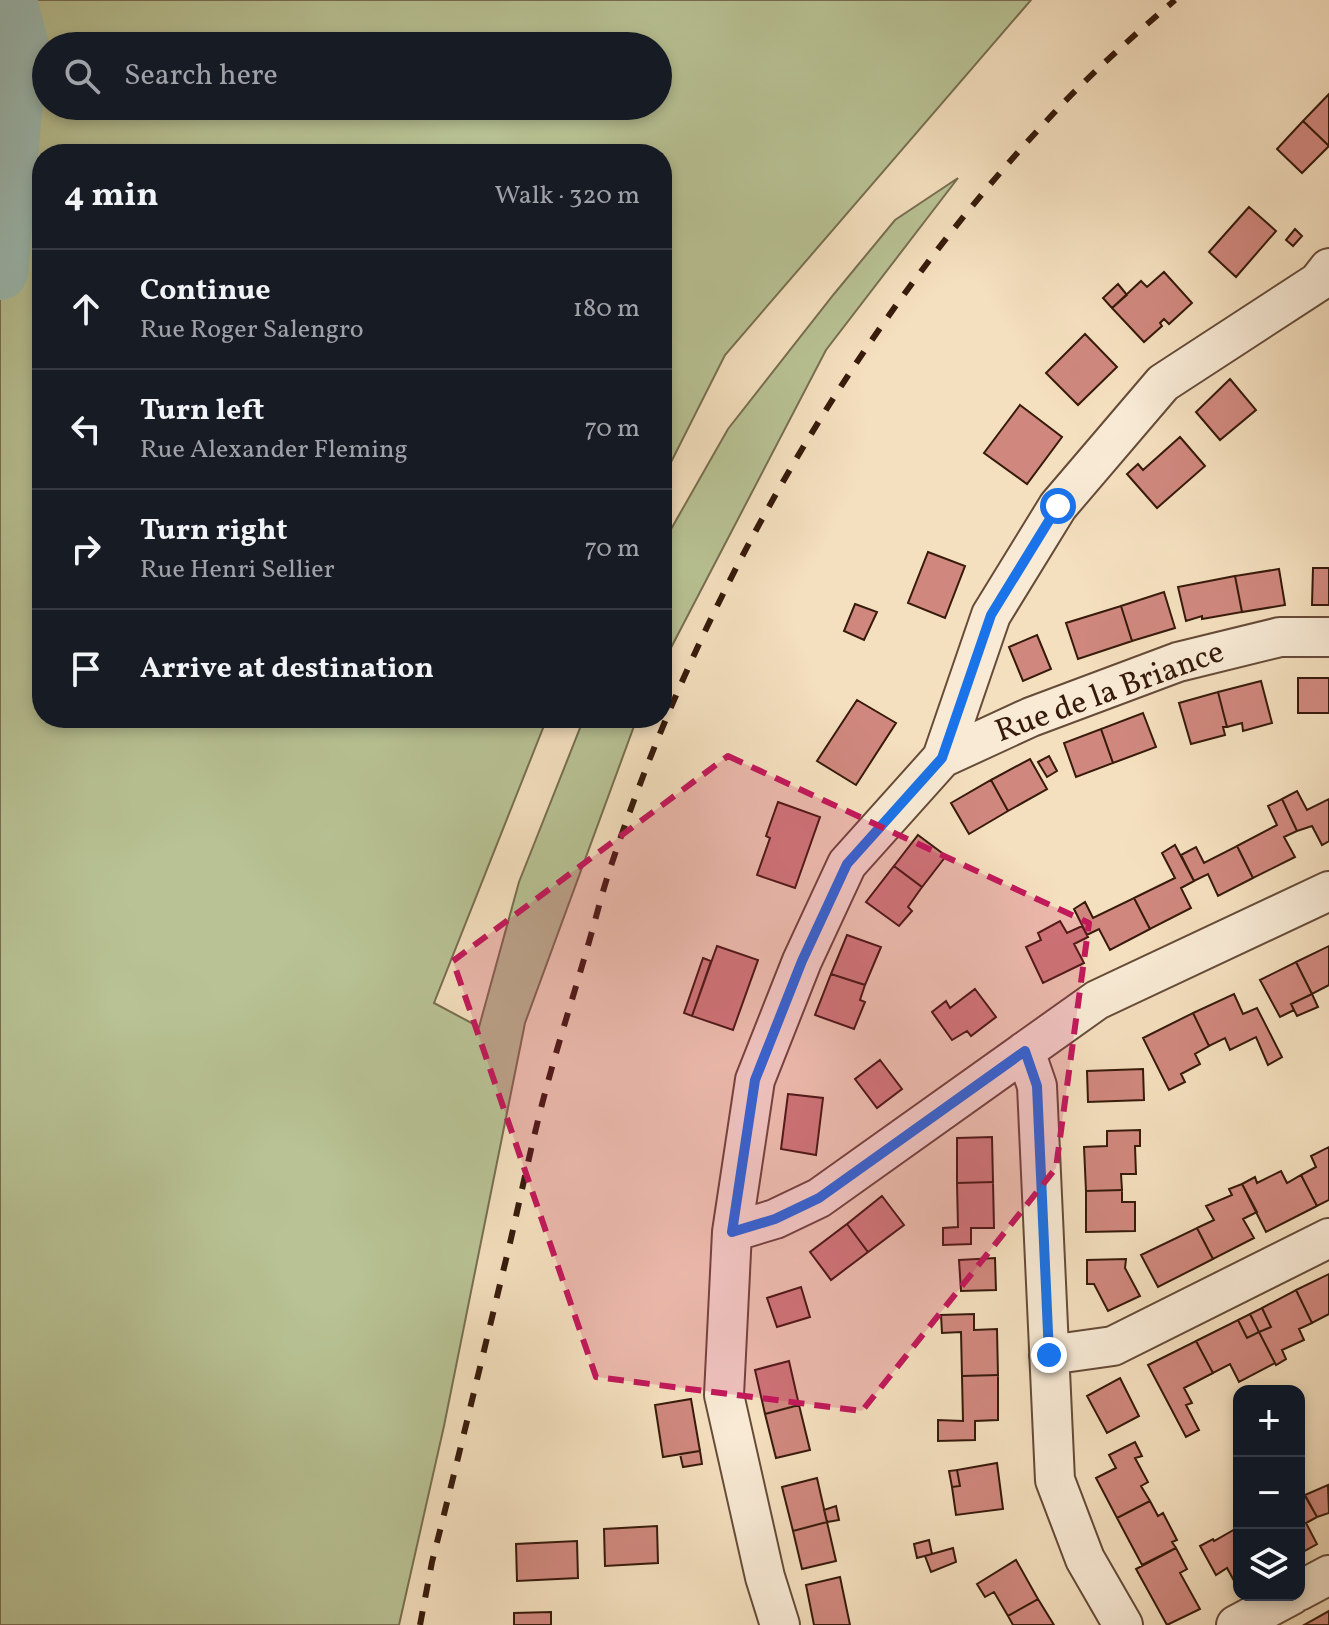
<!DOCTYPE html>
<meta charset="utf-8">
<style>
body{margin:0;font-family:Vollkorn,serif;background:#20242c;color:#f1f3f6}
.controls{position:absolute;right:24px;bottom:24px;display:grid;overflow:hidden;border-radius:16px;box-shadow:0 4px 12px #0003}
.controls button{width:72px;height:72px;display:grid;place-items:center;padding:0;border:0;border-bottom:2px solid #363941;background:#171b24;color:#f1f3f6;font:40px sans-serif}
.stop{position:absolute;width:24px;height:24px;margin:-18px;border:6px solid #1a73e8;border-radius:50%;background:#fff}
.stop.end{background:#1a73e8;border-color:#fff;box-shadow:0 2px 8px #0008}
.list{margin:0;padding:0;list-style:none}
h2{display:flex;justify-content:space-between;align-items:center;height:104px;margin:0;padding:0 32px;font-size:34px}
h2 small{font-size:26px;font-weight:400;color:#9ea1a6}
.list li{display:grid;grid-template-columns:52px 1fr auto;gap:24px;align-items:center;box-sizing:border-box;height:120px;padding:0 32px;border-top:2px solid #363941}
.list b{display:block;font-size:30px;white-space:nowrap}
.list p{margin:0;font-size:26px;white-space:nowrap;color:#9ea1a6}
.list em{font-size:26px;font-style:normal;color:#9ea1a6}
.icon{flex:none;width:44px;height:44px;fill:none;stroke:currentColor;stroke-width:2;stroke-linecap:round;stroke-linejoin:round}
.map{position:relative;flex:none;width:1329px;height:1625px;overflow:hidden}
.search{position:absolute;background:#171b24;box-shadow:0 4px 12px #0003;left:32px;top:32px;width:640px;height:88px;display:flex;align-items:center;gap:20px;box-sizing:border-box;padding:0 28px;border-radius:44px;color:#9ea1a6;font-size:30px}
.panel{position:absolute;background:#171b24;box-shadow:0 4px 12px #0003;left:32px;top:144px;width:640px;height:584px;border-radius:32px}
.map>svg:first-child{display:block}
</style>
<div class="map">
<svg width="1329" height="1625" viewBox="0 0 1329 1625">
<rect width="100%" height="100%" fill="#f4dfbe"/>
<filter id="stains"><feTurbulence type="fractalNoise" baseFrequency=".0025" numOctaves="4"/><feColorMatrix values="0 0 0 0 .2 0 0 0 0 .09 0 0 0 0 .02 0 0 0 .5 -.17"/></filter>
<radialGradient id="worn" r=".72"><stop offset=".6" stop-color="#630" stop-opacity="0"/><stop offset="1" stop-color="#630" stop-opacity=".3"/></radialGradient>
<path fill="#b8c294" stroke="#786e50" stroke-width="2" fill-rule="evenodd" d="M0 0H1031L725 355 662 480V154H42V718H547L434 1003 479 1027 519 882 584 718H637L525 1023 444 1426 399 1625H0ZM46 46H658V106H46Z
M958 178 826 350 662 665V545L728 429 834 294 895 220Z"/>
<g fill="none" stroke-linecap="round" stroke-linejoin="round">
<path stroke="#9cbcb4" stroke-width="56" d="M0 272 20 42 9 0"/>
</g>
<path fill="#d0887e" stroke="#371a0b" stroke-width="2" d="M1329 94V146L1303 121Z
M1303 121 1329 146 1302 173 1277 149Z
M1249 207 1276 231 1236 277 1209 252Z
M1295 229 1302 236 1293 246 1286 240Z
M1164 272 1192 303 1169 324 1164 319 1160 323 1162 326 1144 342 1112 308 1141 281 1147 287Z
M1118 284 1127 295 1112 308 1103 298Z
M1085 334 1117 367 1078 405 1046 373Z
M1230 379 1256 410 1220 440 1196 412Z
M1020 405 1062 437 1027 484 984 453Z
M1180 437 1205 466 1157 508 1127 474 1138 464 1143 470Z
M928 552 965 566 945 618 908 603Z
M1313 568H1329V605H1312Z
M1279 569 1285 605 1242 612 1235 576Z
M1235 576 1242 612 1202 619V616L1186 621 1178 587Z
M1164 592 1175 628 1132 641 1121 606Z
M855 604 877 612 864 640 844 631Z
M1121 606 1132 641 1078 659 1066 623Z
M1037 635 1051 669 1023 681 1009 647Z
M1298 678H1329V713H1298Z
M1261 681 1272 723 1243 731 1242 723 1227 727 1218 692Z
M1218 692 1227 727H1223L1225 735 1191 744 1179 703Z
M857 700 896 723 856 785 817 761Z
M1143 713 1156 747 1113 763 1101 729Z
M1101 729 1113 763 1076 777 1064 743Z
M1049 756 1057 771 1047 777 1038 762Z
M1030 759 1047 789 1008 811 991 780Z
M991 780 1008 811 969 834 951 803Z
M1297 791 1307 810 1329 799V841L1322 845 1312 826 1297 831 1282 799Z
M1282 799 1297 831 1284 837 1295 857 1253 878 1237 846 1277 825 1268 806Z
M778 802 820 817 795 888 757 875 770 838 766 836Z
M918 835 946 856 922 887 894 866Z
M1175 845 1194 881 1181 888 1191 908 1150 929 1134 898 1175 878 1162 853Z
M1237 846 1253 878 1218 896 1208 874 1194 881 1181 855 1196 847 1204 863Z
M894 866 922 887 908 907 912 911 899 926 866 902Z
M1134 898 1150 929 1110 950 1099 929 1087 935 1074 909 1085 902 1093 918Z
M1060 921 1067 933 1082 926 1088 937 1074 944 1084 963 1043 983 1026 947 1041 940 1038 933Z
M847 935 881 947 865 985 831 974Z
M717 946 758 960 733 1030 692 1016Z
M1329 946V985L1312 994 1296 962Z
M703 958 711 961 692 1016 684 1013Z
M1296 962 1312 994 1291 1004 1294 1010 1280 1017 1260 980Z
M831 974 865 985 860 1000 865 1002 854 1029 815 1015Z
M975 989 996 1017 971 1036 967 1031 952 1040 932 1012 946 1001 950 1008Z
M1234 994 1243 1014 1257 1008 1282 1057 1268 1065 1256 1037 1230 1050 1225 1038 1209 1046 1193 1013Z
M1312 994 1318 1007 1297 1016 1291 1004Z
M1193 1013 1209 1046 1195 1054 1200 1064 1181 1074 1185 1082 1169 1090 1143 1038Z
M880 1060 902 1089 877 1108 855 1079Z
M1143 1069 1144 1100 1088 1102 1087 1071Z
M788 1094 823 1098 816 1155 781 1149Z
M1140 1130V1146H1135L1136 1174H1121L1122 1190 1086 1191 1084 1147 1107 1146V1131Z
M992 1137 993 1182 957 1183V1138Z
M1329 1147V1200L1317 1206 1301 1175 1316 1167 1311 1156Z
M1281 1171 1287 1183 1301 1175 1317 1206 1266 1232 1242 1184 1255 1177 1257 1183Z
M993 1182 994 1228H971V1244L943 1245V1228L958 1227 957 1183Z
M1242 1184 1257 1212 1243 1219 1254 1238 1213 1259 1197 1228 1214 1220 1206 1206 1232 1195 1229 1189Z
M1122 1190V1202H1135V1231L1086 1232V1191Z
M882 1196 904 1225 868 1252 847 1224Z
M847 1224 868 1252 831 1280 810 1252Z
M1197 1228 1213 1259 1158 1287 1141 1255Z
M995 1258 996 1290 961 1291 959 1260Z
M1126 1259 1125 1268 1140 1296 1108 1311 1094 1284H1087V1260Z
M1329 1274V1314L1312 1323 1296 1290Z
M801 1287 810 1317 777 1327 767 1298Z
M1296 1290 1312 1323 1299 1329 1304 1340 1282 1350 1286 1359 1276 1365 1259 1332 1271 1327 1262 1308Z
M1262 1308 1271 1327 1259 1332 1250 1314Z
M974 1314V1330L997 1329 998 1375 962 1376 961 1332 942 1333 941 1315Z
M1250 1314 1259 1332 1247 1338 1238 1320Z
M1238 1320 1247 1338 1259 1332 1275 1363 1239 1382 1230 1364 1213 1373 1196 1341Z
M1196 1341 1213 1373 1184 1388 1192 1403 1186 1405 1199 1430 1186 1437 1148 1365Z
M789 1361 799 1405 765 1414 755 1370Z
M998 1375V1420L975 1421V1440L938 1441V1420L963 1421 962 1376Z
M1120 1378 1139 1416 1107 1433 1087 1396Z
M691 1399 700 1451 663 1457 655 1405Z
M799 1405 810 1450 776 1458 765 1414Z
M1135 1442 1142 1456 1135 1458 1148 1482 1141 1486 1150 1501 1117 1518 1096 1478 1116 1468 1109 1455Z
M700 1451 702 1464 683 1467 680 1454Z
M997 1463 1003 1509 956 1515 952 1487 960 1486 957 1470Z
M957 1470 960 1486 952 1487 949 1471Z
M817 1478 827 1522 793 1531 782 1487Z
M1328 1485 1329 1513 1317 1517 1305 1495Z
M1301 1489 1317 1517 1306 1523 1317 1544 1299 1554Z
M1150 1501 1158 1516 1163 1513 1177 1540 1172 1542 1176 1548 1142 1565 1117 1518Z
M836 1506 839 1520 827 1522 824 1510Z
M827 1522 836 1561 802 1569 793 1531Z
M657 1526 658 1563 605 1566 604 1529Z
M1237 1528 1239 1531 1238 1588 1227 1568 1216 1575 1200 1546 1213 1539 1214 1541Z
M929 1540 932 1554 917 1558 914 1544Z
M577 1541 578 1578 517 1581 516 1544Z
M953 1548 956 1562 931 1572 925 1556Z
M1176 1548 1187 1569 1180 1573 1200 1609 1167 1625 1136 1569Z
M1016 1560 1038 1599 1008 1616 994 1592 985 1597 977 1584Z
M840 1577 850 1625H814L806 1585Z
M1038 1599 1054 1625H1013L1008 1616Z
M1329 1611V1625H1304Z
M551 1612V1625H514V1613Z"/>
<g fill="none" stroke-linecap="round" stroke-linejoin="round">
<defs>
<path id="minor" d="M942 758 1031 717 1178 662 1280 637H1329
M1025 1051 1037 1086 1055 1480 1085 1559 1123 1625
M732 1232 775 1219 819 1198 1097 1000 1329 891
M1049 1355 1113 1346 1329 1238
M1299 1591 1329 1575
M780 1625 765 1577 724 1395 732 1232 755 1080 802 961 847 864 942 758 991 615 1058 506 1163 383 1318 282 1329 268
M1236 1625 1292 1595"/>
</defs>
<use href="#minor" stroke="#664b38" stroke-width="42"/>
<use href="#minor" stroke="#f8ead5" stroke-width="38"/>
<path stroke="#371a0b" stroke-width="6" stroke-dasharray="14 14" stroke-linecap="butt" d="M420 1625 432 1562C459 1456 484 1350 510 1243 523 1186 535 1127 551 1071 562 1031 575 991 586 952 594 926 600 900 608 875 698 599 853 327 1052 115 1090 74 1132 37 1175 0"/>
</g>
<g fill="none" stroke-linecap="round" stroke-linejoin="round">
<path stroke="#1a73e8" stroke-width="10" d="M1049 1355 1037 1086 1025 1051 819 1198 775 1219 732 1232 755 1080 802 961 847 864 942 758 991 615 1058 506"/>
</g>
<path fill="#c2185b" fill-opacity="0.2" stroke="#c2185b" stroke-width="6" stroke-dasharray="16 10" stroke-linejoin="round" d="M728 756 1089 923 1056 1168 862 1411 596 1377 453 961Z"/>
<g text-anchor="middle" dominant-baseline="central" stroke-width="8" stroke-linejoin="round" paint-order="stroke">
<g font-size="32" fill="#371a0b" stroke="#f8ead5">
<text transform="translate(1110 693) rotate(-20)">Rue de la Briance</text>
</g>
</g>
<rect width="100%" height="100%" filter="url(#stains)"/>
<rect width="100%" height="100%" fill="url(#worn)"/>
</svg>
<div class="controls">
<button>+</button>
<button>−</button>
<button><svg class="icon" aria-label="layers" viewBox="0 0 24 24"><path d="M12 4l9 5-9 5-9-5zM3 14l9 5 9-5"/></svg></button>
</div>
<div class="stop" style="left:1058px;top:506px"></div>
<div class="stop end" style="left:1049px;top:1355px"></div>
<div class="search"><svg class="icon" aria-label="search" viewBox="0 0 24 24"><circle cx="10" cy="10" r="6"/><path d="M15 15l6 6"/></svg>Search here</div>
<section class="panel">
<h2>4 min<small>Walk · 320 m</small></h2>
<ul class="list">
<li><svg class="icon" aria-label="ahead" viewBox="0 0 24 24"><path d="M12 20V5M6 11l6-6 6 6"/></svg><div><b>Continue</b><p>Rue Roger Salengro</p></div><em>180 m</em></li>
<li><svg class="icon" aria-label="left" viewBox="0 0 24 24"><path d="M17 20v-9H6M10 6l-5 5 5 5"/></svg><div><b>Turn left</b><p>Rue Alexander Fleming</p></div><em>70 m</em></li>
<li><svg class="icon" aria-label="right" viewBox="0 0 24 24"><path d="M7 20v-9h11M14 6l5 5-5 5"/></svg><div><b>Turn right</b><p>Rue Henri Sellier</p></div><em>70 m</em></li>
<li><svg class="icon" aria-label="arrive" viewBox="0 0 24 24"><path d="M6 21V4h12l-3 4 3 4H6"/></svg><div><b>Arrive at destination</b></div></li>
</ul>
</section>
</div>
